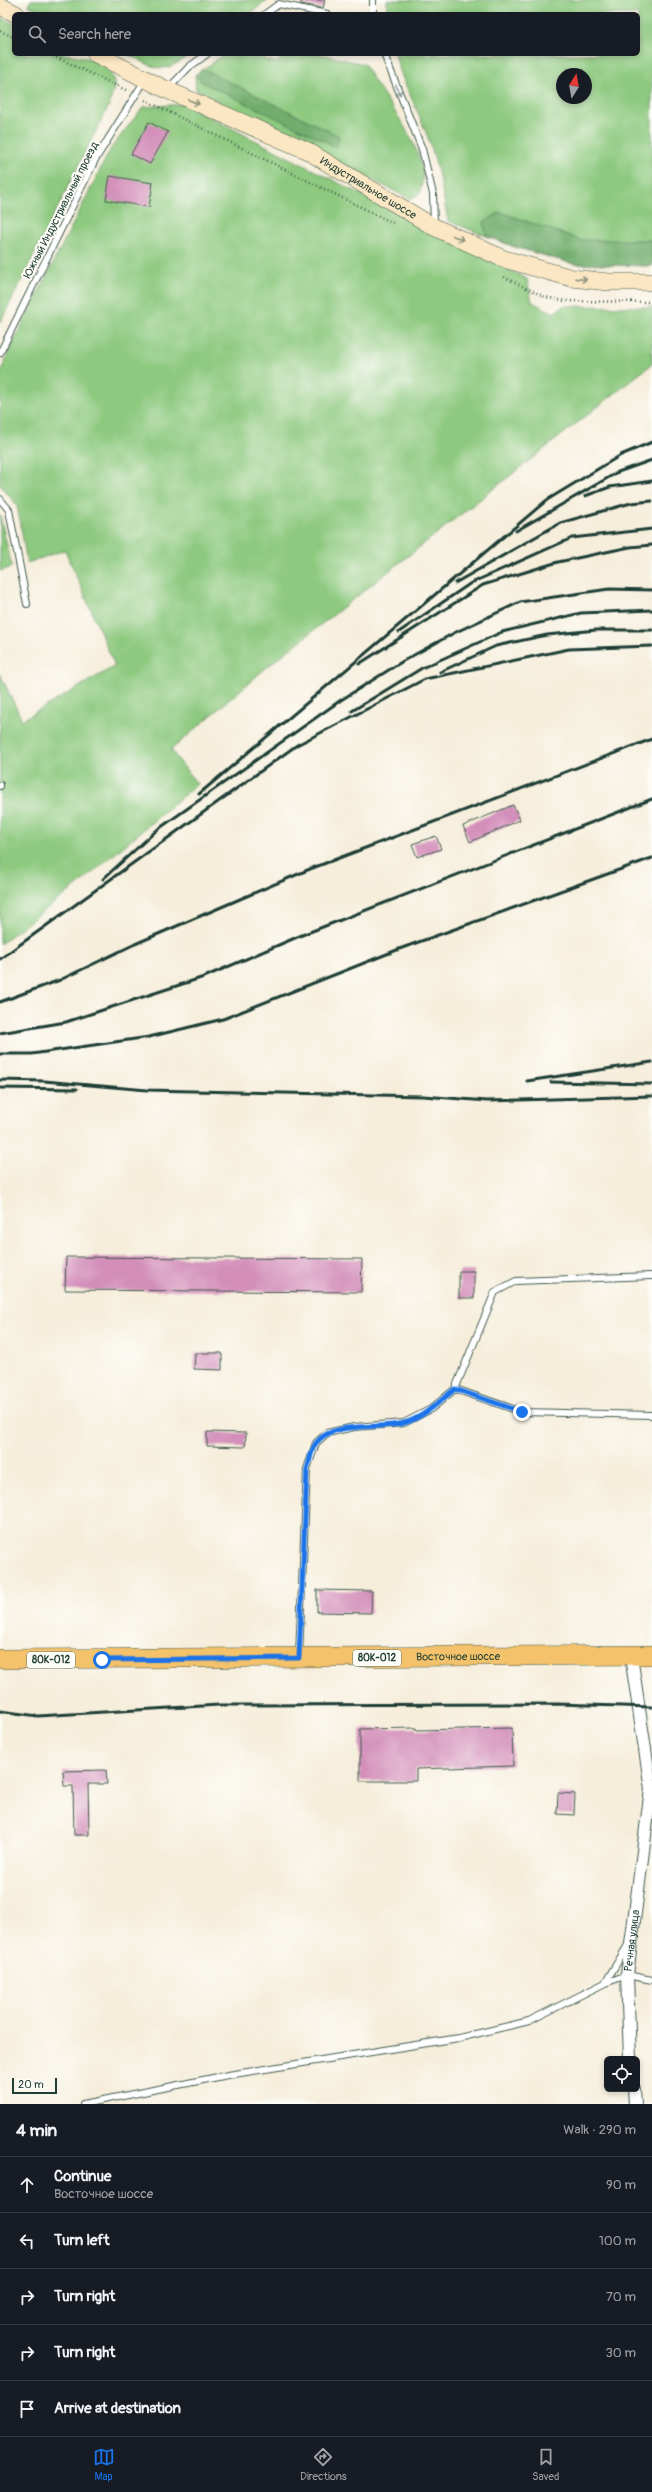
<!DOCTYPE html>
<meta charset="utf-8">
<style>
body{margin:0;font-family:Pangolin,sans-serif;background:#242831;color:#f1f3f6}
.controls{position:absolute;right:12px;bottom:12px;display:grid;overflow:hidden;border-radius:6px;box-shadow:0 2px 6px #0003}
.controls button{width:36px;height:36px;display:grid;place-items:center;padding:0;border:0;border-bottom:1px solid #363941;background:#171b24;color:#f1f3f6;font:20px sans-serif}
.compass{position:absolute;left:556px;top:68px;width:36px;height:36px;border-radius:50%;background:#171b24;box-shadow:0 2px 6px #0003;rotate:11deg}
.scale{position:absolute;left:12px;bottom:10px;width:45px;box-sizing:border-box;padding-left:4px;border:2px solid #1f3d34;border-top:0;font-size:11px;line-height:14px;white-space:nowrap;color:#1f3d34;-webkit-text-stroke:3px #fdfcf7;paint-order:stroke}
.stop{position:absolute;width:12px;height:12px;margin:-9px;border:3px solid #1a73e8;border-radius:50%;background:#fff}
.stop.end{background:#1a73e8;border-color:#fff;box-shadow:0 1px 4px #0008}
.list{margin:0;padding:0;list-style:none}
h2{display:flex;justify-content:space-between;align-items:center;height:52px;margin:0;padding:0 16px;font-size:17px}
h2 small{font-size:13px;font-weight:400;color:#9ea1a6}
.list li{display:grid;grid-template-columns:26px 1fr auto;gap:12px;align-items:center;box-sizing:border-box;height:56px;padding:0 16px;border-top:1px solid #363941}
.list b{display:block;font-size:15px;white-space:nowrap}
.list p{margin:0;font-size:13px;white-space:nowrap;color:#9ea1a6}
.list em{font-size:13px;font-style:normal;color:#9ea1a6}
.icon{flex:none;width:22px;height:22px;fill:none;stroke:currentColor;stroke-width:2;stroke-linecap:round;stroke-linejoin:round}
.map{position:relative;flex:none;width:652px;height:2104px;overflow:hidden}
.search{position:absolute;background:#171b24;box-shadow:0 2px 6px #0003;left:12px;right:12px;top:12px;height:44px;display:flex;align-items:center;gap:10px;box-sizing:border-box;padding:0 14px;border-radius:6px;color:#9ea1a6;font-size:15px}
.sheet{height:332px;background:#171b24}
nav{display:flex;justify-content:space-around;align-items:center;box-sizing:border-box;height:56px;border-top:1px solid #363941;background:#171b24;font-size:11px;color:#9ea1a6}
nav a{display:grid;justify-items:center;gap:2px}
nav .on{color:#1a73e8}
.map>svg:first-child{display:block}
</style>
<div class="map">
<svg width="652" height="2104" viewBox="0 0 652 2104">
<rect width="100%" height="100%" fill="#fdfcf7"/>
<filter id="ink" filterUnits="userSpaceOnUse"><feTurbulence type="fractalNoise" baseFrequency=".025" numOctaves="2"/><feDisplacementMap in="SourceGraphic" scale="8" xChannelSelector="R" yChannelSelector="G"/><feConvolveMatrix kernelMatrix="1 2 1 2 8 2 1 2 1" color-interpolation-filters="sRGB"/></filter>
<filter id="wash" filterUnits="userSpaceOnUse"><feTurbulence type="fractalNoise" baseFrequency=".012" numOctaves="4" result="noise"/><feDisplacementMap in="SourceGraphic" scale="16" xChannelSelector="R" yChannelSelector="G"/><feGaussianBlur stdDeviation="0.9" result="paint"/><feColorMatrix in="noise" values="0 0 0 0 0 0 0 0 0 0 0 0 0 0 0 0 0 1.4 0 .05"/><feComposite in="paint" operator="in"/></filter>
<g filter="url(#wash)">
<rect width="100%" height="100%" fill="#f6eedb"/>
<path fill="#8dc97f" stroke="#56835a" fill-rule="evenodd" d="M31 0H268L249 14H47L28 5Z
M387 0H652V266L574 264 515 247 448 221C442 188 436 156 423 125 414 102 401 79 395 54H638V14H387ZM562 74H586V98H562Z
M0 17 14 24V54C40 54 107 47 114 82 115 87 111 97 110 103L0 323Z
M128 54H192C161 75 159 70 128 54Z
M225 54H266L265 60 278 63 282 54H320L364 64C383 98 418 136 423 174 423 180 421 187 420 193L410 199 196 90 195 75Z
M184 104 527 279 532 302 554 313 563 306 652 307V364L266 668 171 750 197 784 78 885 0 944V674L22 720 115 666 65 550 27 563 17 505 0 485V375L9 351 111 148 143 107Z
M0 515 12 567 0 571Z"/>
<path fill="#72ad6e" stroke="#487551" d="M203 69 339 136 337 147 202 82 195 75Z
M500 212 581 240H652V266L574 264 515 247 486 236 484 222Z"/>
<g id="blocks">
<path fill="#d38eba" d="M301 0H325L323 8 301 4Z
M149 122 168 132 150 164 131 154Z
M110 176 153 183 149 207 106 200Z
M513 805 520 820 470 842 463 826Z
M436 836 441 849 417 857 412 844Z
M66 1257 362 1259 361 1292 65 1290Z
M459 1271H474V1298H459Z
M195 1353H222V1370L194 1369Z
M207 1432 246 1433 245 1447 207 1446Z
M317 1590 372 1591 371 1613 317 1612Z
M416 1728V1730L512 1728 513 1766 416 1769V1781H360V1729Z
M106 1770 107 1784H88L89 1835H74L73 1786H64L63 1771Z
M558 1793 575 1794 574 1815 557 1814Z"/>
</g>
</g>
<g filter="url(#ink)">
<use href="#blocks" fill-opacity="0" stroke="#3f584d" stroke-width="1"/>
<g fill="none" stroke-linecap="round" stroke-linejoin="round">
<defs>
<path id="service" d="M265 14 279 4 327 14
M373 14V0
M384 54 422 149 433 194 434 224
M168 89 189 67 207 54
M0 353 95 160 145 80
M0 499 9 510 27 604
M0 785V786
M455 1389 522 1412 652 1415
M299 1655 307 1469 316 1443 327 1433 354 1427 404 1423 431 1409 455 1389 495 1292 516 1281 652 1276
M605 1983 627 1975 652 1980
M83 2104 228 2075 459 2038 529 2021 605 1983 628 1945"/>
<g id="minor">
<path id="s1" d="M630 2059 627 1975 651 1789 631 1656"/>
<path d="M634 2089 635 2104"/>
</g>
<g id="secondary">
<path d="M0 6 16 14"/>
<path id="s2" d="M96 54 167 90 306 150 434 227 504 259 572 278 608 282H652"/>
</g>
<g id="primary">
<path id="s3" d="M0 1659 652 1655"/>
</g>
</defs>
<use href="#service" stroke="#3f584d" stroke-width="8"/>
<use href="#minor" stroke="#3f584d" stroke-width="14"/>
<use href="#secondary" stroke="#3f584d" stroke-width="18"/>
<use href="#primary" stroke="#3f584d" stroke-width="20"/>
<path stroke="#3f584d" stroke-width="2.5" stroke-dasharray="1 3" stroke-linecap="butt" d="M0 31 14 37
M49 54 126 90
M145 100 393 223
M504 277 545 297 564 301 652 302"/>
<use href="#service" stroke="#fff" stroke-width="6"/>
<use href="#minor" stroke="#fff" stroke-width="12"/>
<use href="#secondary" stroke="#fbe7c3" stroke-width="17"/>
<use href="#primary" stroke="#f4c26a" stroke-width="19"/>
<path stroke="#1f3d34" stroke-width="3" d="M585 496 610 487 652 481
M516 531 618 472 652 460
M455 583 560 523 631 503 652 501
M399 632 471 583 572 538 652 529
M359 664 483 585 558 562 630 547 652 545
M440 672 496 646 547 635 596 630H652
M352 711 422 668 502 632 581 613 652 610
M199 794 547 500 621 455 652 442
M103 879 157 830 341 700 403 661 454 633 520 602 609 589 652 590
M0 959 297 745 425 679 569 649 652 646
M0 1002 60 980 135 944 310 869 652 739
M0 1033 66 1022 204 977 302 935 652 799
M0 1054H32L149 1037 223 1019 402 948 652 858
M0 1080 44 1081 147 1090 423 1096 487 1101 652 1096
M527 1081 652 1062
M551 1082 652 1084
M0 1088 77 1089
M0 1711 38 1716 219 1705 557 1704 652 1707"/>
</g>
<defs><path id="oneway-shaft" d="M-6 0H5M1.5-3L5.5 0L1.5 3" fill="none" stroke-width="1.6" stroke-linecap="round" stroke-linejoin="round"/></defs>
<use stroke="#8f9e9a" href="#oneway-shaft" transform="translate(398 90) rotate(68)"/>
<g stroke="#8d927c">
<use href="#oneway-shaft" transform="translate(194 102) rotate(23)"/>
<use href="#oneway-shaft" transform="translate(458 238) rotate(24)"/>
<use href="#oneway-shaft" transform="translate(581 279) rotate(6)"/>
</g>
</g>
<g fill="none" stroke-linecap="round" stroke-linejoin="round" filter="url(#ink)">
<path stroke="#1a73e8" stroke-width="5" d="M102 1660 299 1658 307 1469C310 1461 311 1449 316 1443 333 1420 380 1430 404 1423 423 1418 440 1401 455 1389L522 1412"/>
</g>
<g text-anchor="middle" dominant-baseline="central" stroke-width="4" stroke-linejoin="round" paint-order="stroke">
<g fill="#fdfcf7" stroke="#62766e" stroke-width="1">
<rect x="353" y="1650" width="48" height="16" rx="3"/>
<rect x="27" y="1652" width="48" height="16" rx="3"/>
</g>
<g font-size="10" font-weight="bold" fill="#1f3d34">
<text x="377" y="1658">80К-012</text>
<text x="51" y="1660">80К-012</text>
</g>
<g font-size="11" fill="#1f3d34" stroke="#fdfcf7">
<text stroke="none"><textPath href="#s2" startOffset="304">Индустриальное шоссе</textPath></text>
<text transform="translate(61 210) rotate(-63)">Южный Индустриальный проезд</text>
<text stroke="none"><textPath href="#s3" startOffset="458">Восточное шоссе</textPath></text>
<text stroke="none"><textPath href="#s1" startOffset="119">Речная улица</textPath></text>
</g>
</g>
</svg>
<div class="controls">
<button><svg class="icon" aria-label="locate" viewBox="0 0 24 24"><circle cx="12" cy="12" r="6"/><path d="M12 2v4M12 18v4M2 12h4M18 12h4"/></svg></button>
</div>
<svg class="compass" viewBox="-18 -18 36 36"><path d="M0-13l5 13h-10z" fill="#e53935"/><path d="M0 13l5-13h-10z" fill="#9ea1a6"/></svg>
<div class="scale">20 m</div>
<div class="stop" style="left:102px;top:1660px"></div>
<div class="stop end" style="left:522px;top:1412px"></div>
<div class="search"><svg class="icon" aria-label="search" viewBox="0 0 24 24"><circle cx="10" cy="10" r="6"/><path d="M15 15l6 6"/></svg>Search here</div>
</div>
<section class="sheet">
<h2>4 min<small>Walk · 290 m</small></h2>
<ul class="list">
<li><svg class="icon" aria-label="ahead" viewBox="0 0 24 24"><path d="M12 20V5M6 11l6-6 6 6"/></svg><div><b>Continue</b><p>Восточное шоссе</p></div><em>90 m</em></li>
<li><svg class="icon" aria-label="left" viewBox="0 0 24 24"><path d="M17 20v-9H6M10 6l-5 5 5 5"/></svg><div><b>Turn left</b></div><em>100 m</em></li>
<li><svg class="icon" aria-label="right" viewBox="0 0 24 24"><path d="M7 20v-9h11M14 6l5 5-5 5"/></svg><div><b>Turn right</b></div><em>70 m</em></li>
<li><svg class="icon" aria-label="right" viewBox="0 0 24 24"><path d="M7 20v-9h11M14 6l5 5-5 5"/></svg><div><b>Turn right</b></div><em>30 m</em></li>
<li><svg class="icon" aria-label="arrive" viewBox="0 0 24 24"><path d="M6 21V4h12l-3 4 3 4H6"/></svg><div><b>Arrive at destination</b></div></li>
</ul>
</section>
<nav>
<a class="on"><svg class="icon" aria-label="map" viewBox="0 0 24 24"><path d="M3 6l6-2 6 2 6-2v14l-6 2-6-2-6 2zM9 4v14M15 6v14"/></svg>Map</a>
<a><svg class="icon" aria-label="directions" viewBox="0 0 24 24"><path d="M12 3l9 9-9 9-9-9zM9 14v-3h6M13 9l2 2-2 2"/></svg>Directions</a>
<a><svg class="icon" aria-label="saved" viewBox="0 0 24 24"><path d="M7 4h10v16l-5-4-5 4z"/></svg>Saved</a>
</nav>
